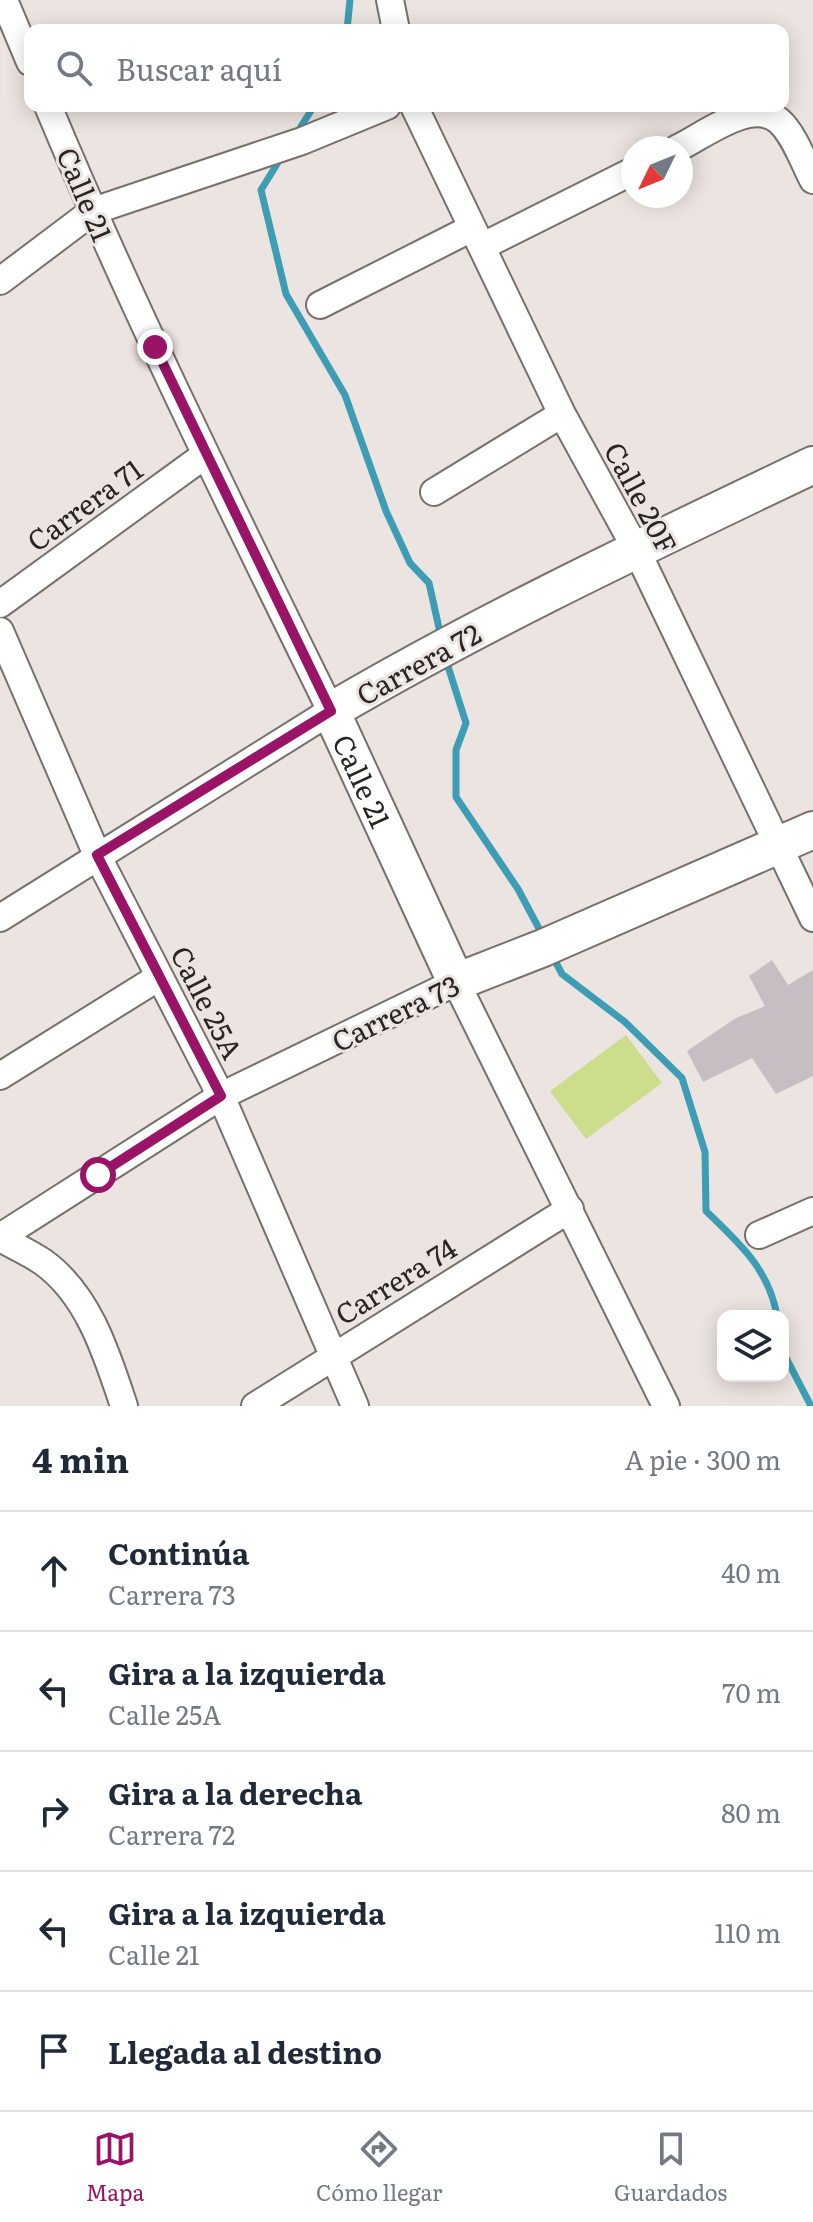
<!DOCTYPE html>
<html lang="es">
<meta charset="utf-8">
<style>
body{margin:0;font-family:Literata,serif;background:#f6f6f7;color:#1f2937}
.controls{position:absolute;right:24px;bottom:24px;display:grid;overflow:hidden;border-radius:16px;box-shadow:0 4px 20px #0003}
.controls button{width:72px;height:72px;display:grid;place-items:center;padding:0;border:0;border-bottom:2px solid #e0e1e3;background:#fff;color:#1f2937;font:40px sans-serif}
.compass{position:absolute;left:621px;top:136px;width:72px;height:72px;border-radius:50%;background:#fff;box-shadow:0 4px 20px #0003;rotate:227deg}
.stop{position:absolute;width:24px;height:24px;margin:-18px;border:6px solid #991467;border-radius:50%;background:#fff}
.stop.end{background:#991467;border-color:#fff;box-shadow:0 2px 8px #0008}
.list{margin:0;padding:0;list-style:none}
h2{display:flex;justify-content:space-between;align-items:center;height:104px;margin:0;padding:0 32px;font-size:34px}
h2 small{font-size:26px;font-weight:400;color:#747a83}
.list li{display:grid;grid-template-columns:52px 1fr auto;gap:24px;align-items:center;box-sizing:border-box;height:120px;padding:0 32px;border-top:2px solid #e0e1e3}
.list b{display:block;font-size:30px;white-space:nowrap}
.list p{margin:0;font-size:26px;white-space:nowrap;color:#747a83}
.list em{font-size:26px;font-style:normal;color:#747a83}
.icon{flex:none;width:44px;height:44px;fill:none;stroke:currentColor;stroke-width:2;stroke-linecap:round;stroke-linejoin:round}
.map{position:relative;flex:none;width:813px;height:1406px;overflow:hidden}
.search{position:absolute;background:#fff;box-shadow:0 4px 20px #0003;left:24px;right:24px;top:24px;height:88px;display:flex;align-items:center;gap:20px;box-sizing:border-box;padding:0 28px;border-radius:16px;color:#747a83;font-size:30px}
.sheet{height:704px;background:#fff}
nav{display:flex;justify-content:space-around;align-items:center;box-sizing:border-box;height:112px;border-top:2px solid #e0e1e3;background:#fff;font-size:22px;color:#747a83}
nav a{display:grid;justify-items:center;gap:4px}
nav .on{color:#991467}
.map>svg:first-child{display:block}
</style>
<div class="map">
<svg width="813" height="1406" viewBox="0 0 813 1406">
<rect width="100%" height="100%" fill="#ece4e0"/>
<path fill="#ccde8c" d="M626 1035 662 1083 586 1139 550 1091Z"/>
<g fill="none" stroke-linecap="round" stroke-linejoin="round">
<path stroke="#3c9db4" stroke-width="7" d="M347 30 350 0
M295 136 314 106
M282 156 261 190 286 294 345 395 386 511 410 563 429 583 441 637
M445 657 466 723 456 750V797L518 889 544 938
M553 957 562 974 625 1022 682 1078 705 1152 706 1211C739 1243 769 1269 777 1316
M783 1352 811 1406"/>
</g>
<path fill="#c6bec3" d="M772 960 788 985 813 970V1076L776 1094 752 1058 703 1082 687 1051 736 1018 765 1006 749 976Z"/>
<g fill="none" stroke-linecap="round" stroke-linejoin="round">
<defs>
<path id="street" d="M4 0 30 62
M390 0 396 30
M414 106 562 414 636 549 813 918
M678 148C705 135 752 97 779 121 794 134 804 163 813 180
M483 246 633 171
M0 281 93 211 302 141 387 106
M320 305 472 228
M434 492 562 414
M0 604 205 455
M0 631 97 855 221 1096 355 1406
M0 918 331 711C233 511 134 312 48 106
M0 1076 159 977
M759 1235 813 1211
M0 1237 221 1096 456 982 666 1406
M0 1238C14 1246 30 1253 43 1262 89 1295 107 1355 124 1406
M255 1406 570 1209"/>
<g id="secondary">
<path id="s1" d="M813 465C650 543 486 620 331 711L456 982 543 948 813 830"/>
</g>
</defs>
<use href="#street" stroke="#77706d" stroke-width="30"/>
<use href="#secondary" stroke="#77706d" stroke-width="40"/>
<use href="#street" stroke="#fff" stroke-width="26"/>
<use href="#secondary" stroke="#fff" stroke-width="36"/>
</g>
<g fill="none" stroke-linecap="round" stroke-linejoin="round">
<path stroke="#991467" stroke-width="10" d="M98 1175 221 1096 97 855 331 711 155 347"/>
</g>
<g text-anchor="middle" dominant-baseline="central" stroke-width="6" stroke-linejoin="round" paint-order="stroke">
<g font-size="28" fill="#282524" stroke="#ece4e0">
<text transform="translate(86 194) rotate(67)">Calle 21</text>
<text transform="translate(642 497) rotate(62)">Calle 20F</text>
<text transform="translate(84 504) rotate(-36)">Carrera 71</text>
<text transform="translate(418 663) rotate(-29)">Carrera 72</text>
<text stroke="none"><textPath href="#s1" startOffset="618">Calle 21</textPath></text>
<text transform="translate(208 1002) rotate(63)">Calle 25A</text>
<text transform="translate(395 1012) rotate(-26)">Carrera 73</text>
<text transform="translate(395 1280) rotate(-32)">Carrera 74</text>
</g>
</g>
</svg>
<div class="controls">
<button><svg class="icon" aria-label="layers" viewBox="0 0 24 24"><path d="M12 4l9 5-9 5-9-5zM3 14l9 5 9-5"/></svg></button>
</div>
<svg class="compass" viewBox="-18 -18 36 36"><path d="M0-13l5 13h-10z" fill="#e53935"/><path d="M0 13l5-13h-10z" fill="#747a83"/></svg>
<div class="stop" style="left:98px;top:1175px"></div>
<div class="stop end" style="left:155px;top:347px"></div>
<div class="search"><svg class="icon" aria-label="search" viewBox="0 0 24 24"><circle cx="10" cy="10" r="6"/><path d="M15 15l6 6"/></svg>Buscar aquí</div>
</div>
<section class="sheet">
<h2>4 min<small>A pie · 300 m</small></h2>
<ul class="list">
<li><svg class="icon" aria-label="ahead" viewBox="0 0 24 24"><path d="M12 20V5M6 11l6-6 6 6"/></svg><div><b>Continúa</b><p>Carrera 73</p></div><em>40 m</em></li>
<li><svg class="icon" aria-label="left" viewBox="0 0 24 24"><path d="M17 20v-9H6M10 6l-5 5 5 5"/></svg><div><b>Gira a la izquierda</b><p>Calle 25A</p></div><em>70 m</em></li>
<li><svg class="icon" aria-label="right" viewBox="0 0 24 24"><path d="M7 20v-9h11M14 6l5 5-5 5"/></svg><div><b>Gira a la derecha</b><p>Carrera 72</p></div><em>80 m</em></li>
<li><svg class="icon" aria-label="left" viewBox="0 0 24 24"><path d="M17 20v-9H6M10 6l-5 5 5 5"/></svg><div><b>Gira a la izquierda</b><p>Calle 21</p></div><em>110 m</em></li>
<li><svg class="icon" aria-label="arrive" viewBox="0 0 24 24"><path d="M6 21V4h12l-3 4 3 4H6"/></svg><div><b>Llegada al destino</b></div></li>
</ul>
</section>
<nav>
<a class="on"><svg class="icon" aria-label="map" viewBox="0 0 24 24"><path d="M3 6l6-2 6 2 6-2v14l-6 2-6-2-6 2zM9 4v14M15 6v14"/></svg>Mapa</a>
<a><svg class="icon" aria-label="directions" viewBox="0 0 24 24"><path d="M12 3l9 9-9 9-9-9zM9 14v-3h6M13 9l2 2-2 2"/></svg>Cómo llegar</a>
<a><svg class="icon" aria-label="saved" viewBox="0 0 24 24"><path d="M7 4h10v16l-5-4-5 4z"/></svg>Guardados</a>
</nav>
